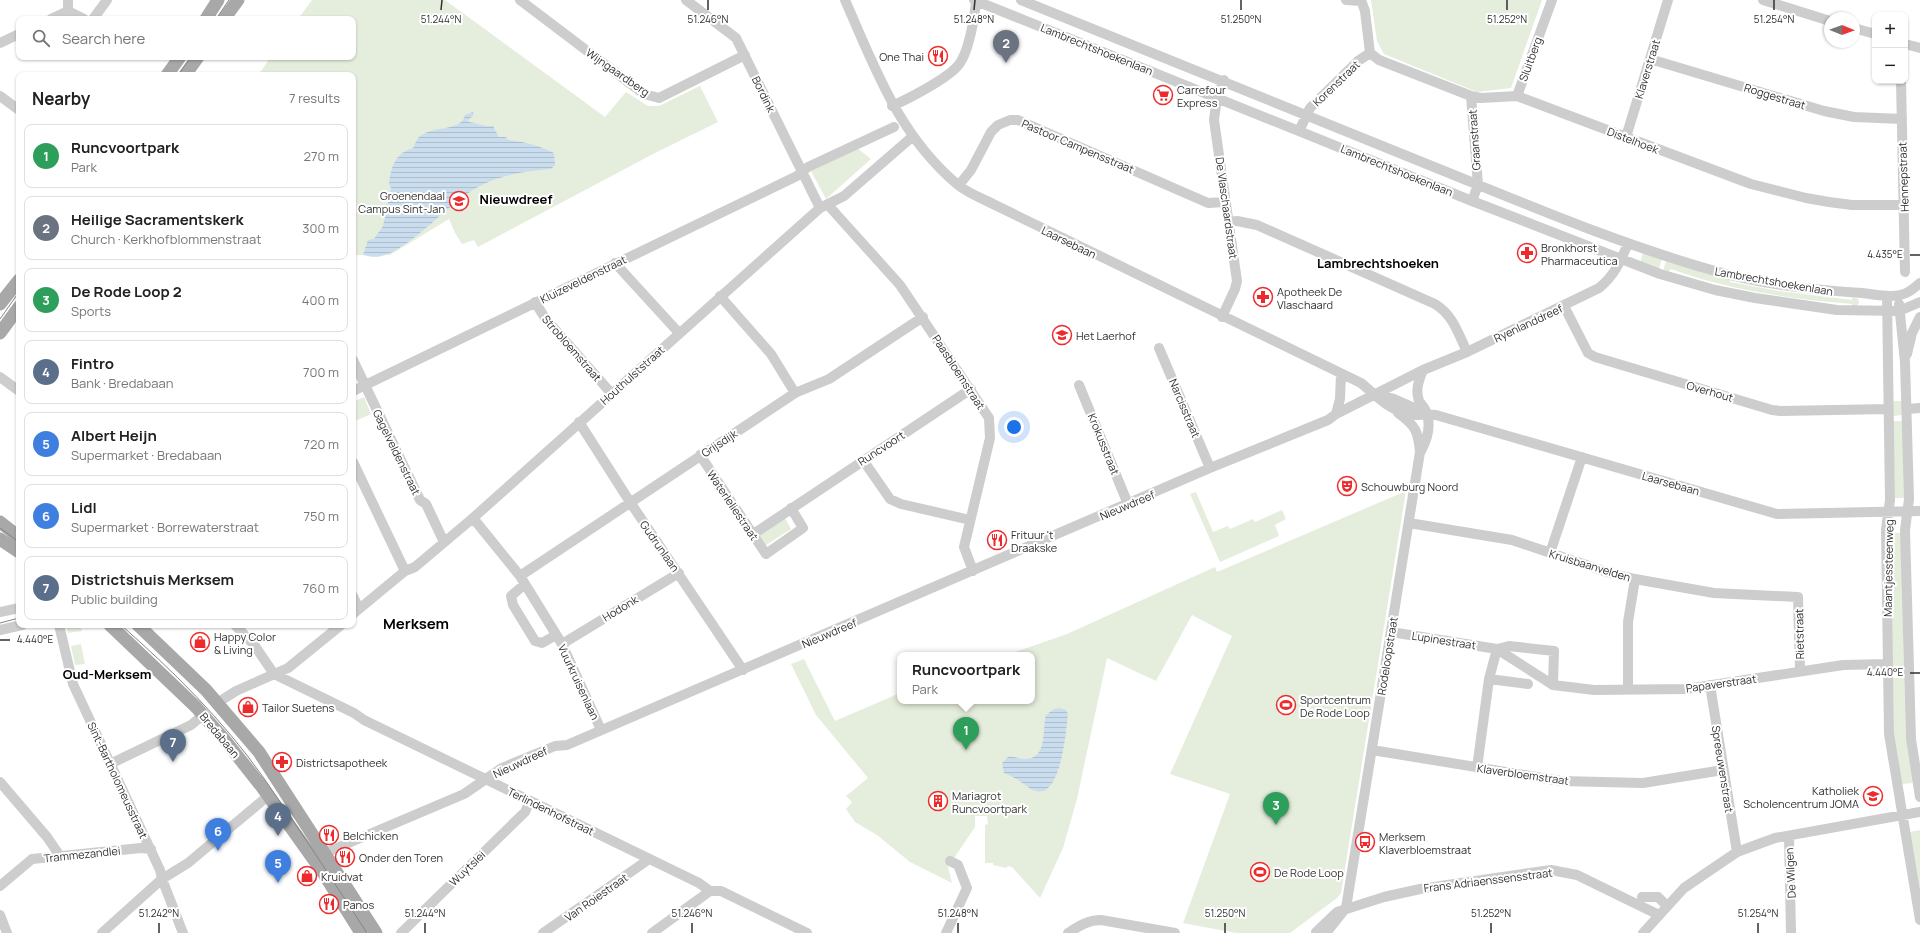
<!DOCTYPE html>
<meta charset="utf-8">
<style>
body{margin:0;font-family:Manrope,sans-serif;background:#f6f6f6;color:#222}
.controls{position:absolute;right:12px;top:12px;display:grid;overflow:hidden;border-radius:8px;box-shadow:0 1px 3px #0004}
.controls button{width:36px;height:36px;display:grid;place-items:center;padding:0;border:0;border-bottom:1px solid #e0e0e0;background:#fff;color:#222;font:20px sans-serif}
.compass{position:absolute;left:1824px;top:12px;width:36px;height:36px;border-radius:50%;background:#fff;box-shadow:0 1px 3px #0004;rotate:91deg}
.you{position:absolute;left:1014px;top:427px;width:14px;height:14px;margin:-10px;border:3px solid #fff;border-radius:50%;background:#1a73e8;box-shadow:0 0 0 6px #1a73e833}
.badge{display:grid;place-items:center;width:26px;height:26px;border-radius:50%;background:#ee2b2c;color:#fff;font-size:13px;font-weight:700}
.pin{position:absolute;translate:-50% -33px;filter:drop-shadow(0 1px 2px #0008)}
.pin::after{content:'';position:absolute;top:21px;width:14px;height:12px;background:inherit;clip-path:polygon(0 0,100% 0,50% 100%)}
.popup{position:absolute;left:897px;top:652px;width:138px;height:52px;box-sizing:border-box;display:grid;place-content:center;border-radius:8px;background:#fff;filter:drop-shadow(0 1px 3px #0005);font-size:13px;white-space:nowrap;color:#767676}
.popup b{font-size:15px;color:#222}
.popup::after{content:'';position:absolute;left:50%;top:100%;margin-left:-8px;border:8px solid transparent;border-top-color:#fff}
.list{margin:0;padding:0;list-style:none}
h2{display:flex;justify-content:space-between;align-items:center;height:52px;margin:0;padding:0 16px;font-size:17px}
h2 small{font-size:13px;font-weight:400;color:#767676}
.list li{display:grid;grid-template-columns:26px 1fr auto;gap:12px;align-items:center;box-sizing:border-box;height:64px;margin:0 8px 8px;padding:0 8px;border:1px solid #e0e0e0;border-radius:8px}
.list b{display:block;font-size:15px;white-space:nowrap}
.list p{margin:0;font-size:13px;white-space:nowrap;color:#767676}
.list em{font-size:13px;font-style:normal;color:#767676}
.icon{flex:none;width:22px;height:22px;fill:none;stroke:currentColor;stroke-width:2;stroke-linecap:round;stroke-linejoin:round}
.map{position:relative;flex:none;width:1920px;height:933px;overflow:hidden}
.search{position:absolute;background:#fff;box-shadow:0 1px 3px #0004;left:16px;top:16px;width:340px;height:44px;display:flex;align-items:center;gap:10px;box-sizing:border-box;padding:0 14px;border-radius:8px;color:#767676;font-size:15px}
.panel{position:absolute;background:#fff;box-shadow:0 1px 3px #0004;left:16px;top:72px;width:340px;height:556px;border-radius:8px}
.map>svg:first-child{display:block}
</style>
<div class="map">
<svg width="1920" height="933" viewBox="0 0 1920 933">
<defs>
<pattern id="water-rules" width="6" height="5" patternUnits="userSpaceOnUse"><rect width="6" height="5" fill="#c9ddee"/><path d="M0 2.5h6" fill="none" stroke="#adbecc"/></pattern>
</defs>
<rect width="100%" height="100%" fill="#fff"/>
<path fill="#e5eedd" d="M312 0H445L605 117 626 92 648 106H659L700 86 718 122 653 154 478 247 474 240 462 244 455 233 449 219 390 255H353V75H258L271 57H353V19H298Z
M1371 0H1542L1511 88 1477 92 1384 54 1377 41Z
M857 148 871 159 826 199 811 171Z
M1643 253 1662 259 1659 269 1640 263Z
M1666 261 1731 278 1730 282 1779 291 1852 300 1853 297 1858 299 1859 303 1856 307H1852V304C1791 299 1728 290 1671 269L1668 272 1663 271Z
M364 397 371 414 353 422V402Z
M1893 401H1902V415L1893 416Z
M1893 421H1903L1904 498H1895Z
M1406 491 1341 893 1337 898 1290 933H1236L1183 923 1230 794 1170 774 1232 636 1192 615 1156 681 1107 658 1077 799 1063 848 1040 898 1012 867 1008 866 1006 868 993 865V863H985V825L988 824 987 816H975V827L948 867 952 883 910 862 877 835 855 822 846 809 852 802 846 796 868 778 816 715 791 664 804 659 835 721 900 693V701H1032V655H1007L1067 634 1215 567 1217 572Z
M1196 492 1213 532 1228 526 1230 529 1253 519 1255 522 1282 510 1286 519 1275 525 1279 536 1220 562 1190 494Z
M785 518 791 529 766 545 759 535Z
M1893 533H1901L1904 674H1892L1890 545Z
M66 625H80L82 631 68 633Z
M81 644 85 664 75 665 71 646Z
M1893 678H1904L1906 738 1913 783 1902 784 1894 738Z
M1920 830V889L1910 832Z"/>
<path fill="url(#water-rules)" d="M473 112 474 115 468 120 469 122C478 123 484 127 493 126L499 137H506L508 140C526 142 538 145 554 153L555 165 551 169C524 171 493 176 470 192 446 207 407 251 381 256 375 258 368 256 363 255L368 240 374 239 383 226 391 188 389 184C391 167 395 153 413 148 415 144 416 140 419 137 432 125 462 132 465 115Z
M1060 708 1066 710 1068 714C1066 732 1062 782 1044 791 1032 793 1029 787 1021 782 1016 778 1010 776 1004 773L1002 763 1008 757C1015 756 1021 760 1027 759 1048 757 1042 728 1046 715L1054 709Z"/>
<g fill="none" stroke-linecap="round" stroke-linejoin="round">
<path stroke="#cdcdcd" stroke-width="10" d="M68 0V11
M520 0 644 94 659 98 745 55
M686 0 736 38 820 208
M845 0C875 68 899 136 958 185 968 193 981 198 993 204L1361 383C1377 396 1391 413 1414 415 1421 415 1428 414 1436 415L1777 514 1920 511
M974 0 1472 201 1660 274 1715 290 1755 298 1837 310 1899 311 1920 302
M1021 0C1163 56 1303 115 1444 171 1533 207 1622 245 1715 271 1762 285 1813 290 1862 293 1873 294 1888 298 1900 295 1908 294 1914 288 1920 283
M1346 0 1361 1
M1361 0 1365 11 1370 53
M1763 0 1830 21
M68 11 84 19
M51 19 68 11
M93 19 107 0
M1854 28 1875 34
M0 43 19 34
M1905 44 1920 48
M1370 53 1379 60 1471 96 1481 98 1517 96 1751 184 1806 198 1829 202 1852 205H1904
M1650 59 1824 111 1854 117 1902 119
M1901 81 1905 272
M0 96 19 110
M1471 96 1478 185 1472 201
M1517 96 1552 0
M892 106C908 99 951 77 960 63 969 50 975 16 976 0
M1299 131 1310 108 1358 61 1370 53
M1626 137 1668 0
M959 185 971 170 991 132 998 125 1010 120H1018L1208 203 1225 202
M828 205 900 285 989 418 990 438 964 547 973 571
M1229 222 1237 221 1257 225 1435 304C1453 315 1458 333 1467 352
M615 263 679 333
M720 296 771 354 795 393
M1887 296 1890 500 1886 530 1889 734 1920 920
M535 302 545 318 611 393
M1899 304 1905 362 1909 499 1905 530 1911 739 1920 797
M1564 306 1588 353 1595 357 1772 410 1781 411 1888 409
M1222 317 1235 289 1237 281 1214 120 1217 97 1224 80
M1159 348 1210 468
M1907 354 1912 333 1920 317
M353 360 420 500 426 504 444 542
M0 377 19 391
M1079 385 1128 504
M353 391 797 176 808 167 894 127
M1376 395 1394 399 1426 413
M1907 409 1920 408
M1336 414 1340 399 1341 374
M579 422 630 502 743 670
M1421 451C1427 440 1431 427 1427 414 1426 409 1422 405 1419 401 1415 390 1419 380 1423 370
M700 455 766 554 803 528 791 508
M863 460 890 499 901 504 970 520
M353 462 405 571
M473 518 520 576 562 644 601 730
M1409 523 1512 540 1610 573 1635 579 1714 593 1798 597 1800 671
M752 535 971 389
M1550 553 1582 457
M520 576 795 393 829 379 923 317
M525 584 511 596 513 605 535 641 542 643 556 635
M353 596 359 609
M0 612 19 608
M353 614 405 571 415 567 473 518 820 208 844 196 912 137
M59 625 73 684 160 870 162 879 183 933
M235 625 255 646 274 674 354 713 364 720 699 883 710 891H721L807 933
M0 630 22 625
M1391 632 1497 649 1553 685 1594 690 1686 689 1843 665 1888 664
M562 644 679 573
M1497 649 1509 646 1554 651 1553 685
M1489 679 1528 684
M1710 685 1737 852
M1628 690V622L1635 579
M217 703 236 691 288 668 341 625
M1372 750 1561 781 1643 783 1723 770
M110 764 191 725 203 715
M1477 768 1489 679 1497 649
M0 782 47 837 60 856
M1789 836 1791 933
M318 856 464 794 502 768 555 746 567 745 1210 468 1328 420 1336 414 1423 370 1467 352 1599 288C1614 276 1621 261 1628 243
M0 886 32 859 141 848 151 849
M1642 897H1658L1667 906
M0 915 7 933
M1316 932 1337 912 1384 897 1420 889 1551 870 1577 875 1659 915
M102 933 162 879 188 863 268 796
M401 933 525 812 530 801
M543 933 645 862 647 859
M652 933 710 891
M946 933 967 888 958 865 950 861
M1068 933C1079 926 1088 920 1101 920L1175 933
M1326 933 1346 908 1420 452C1418 431 1416 426 1398 413
M1643 933 1684 888 1737 852 1775 838 1920 812"/>
<path stroke="#a8a8a8" stroke-width="13" d="M206 19 218 0
M224 19 238 0
M167 75 180 57
M185 75 198 57
M0 304 19 280
M0 333 19 307
M0 522 19 537
M0 539 19 552
M110 625 196 707 224 739 262 787 324 874 361 933
M138 625 206 690 259 752 376 933"/>
<path stroke="#858585" stroke-width="1" d="M216 19 229 0
M178 75 191 57
M0 319 19 292
M0 528 19 542
M0 623 19 618
M121 625C172 670 223 720 263 777 299 828 333 881 367 933"/>
</g>
<path fill="none" stroke="#303030" stroke-width="1.5" d="M441 10 442 0M708 10V0M974 10 975 0M1241 10V0M1507 10V0M1774 10V0M1910 255H1920M0 640H10M1910 673H1920M159 933V923M425 933V923M692 933V923M958 933V923M1225 933V923M1491 933V923M1758 933V923"/>
<defs>
<symbol id="restaurant-ring" viewBox="-11 -11 22 22"><circle r="9.5" fill="#fff" stroke="#ee2b2c" stroke-width="1.5"/><path d="M-5-6h1v4h1v-4h1v4h1v-4h1v5L-1.5 .5V6h-2V.5L-5-1ZM5-6V6H3V1.5H1.5Q1.5-4 5-6Z" fill="#ee2b2c"/></symbol>
<symbol id="supermarket-ring" viewBox="-11 -11 22 22"><circle r="9.5" fill="#fff" stroke="#ee2b2c" stroke-width="1.5"/><path d="M-6-5.5h2.5l.6 2H6L4.5 2H-2.5L-4.4-4H-6ZM-1.5 3.2a1.3 1.3 0 1 0 .1 0ZM3 3.2a1.3 1.3 0 1 0 .1 0Z" fill="#ee2b2c"/></symbol>
<symbol id="school-ring" viewBox="-11 -11 22 22"><circle r="9.5" fill="#fff" stroke="#ee2b2c" stroke-width="1.5"/><path d="M0-5L7-2L0 1L-7-2ZM-4 1L0 2.5L4 1V4Q0 6-4 4Z" fill="#ee2b2c"/></symbol>
<symbol id="pharmacy-ring" viewBox="-11 -11 22 22"><circle r="9.5" fill="#fff" stroke="#ee2b2c" stroke-width="1.5"/><path d="M-2-6h4v4h4v4h-4v4h-4v-4h-4v-4h4Z" fill="#ee2b2c"/></symbol>
<symbol id="theatre-ring" viewBox="-11 -11 22 22"><circle r="9.5" fill="#fff" stroke="#ee2b2c" stroke-width="1.5"/><path d="M-5-5.5Q0-4 5-5.5V0Q5 5 0 6Q-5 5-5 0ZM-3.3-2.5H-1v1.5H-3.3ZM1-2.5H3.3v1.5H1ZM-2.8 1Q0 5.5 2.8 1Z" fill="#ee2b2c"/></symbol>
<symbol id="shop-ring" viewBox="-11 -11 22 22"><circle r="9.5" fill="#fff" stroke="#ee2b2c" stroke-width="1.5"/><path d="M-5-2.5h2.3a2.7 3.5 0 0 1 5.4 0H5L5.5 6h-11ZM-1.5-2.5h3a1.5 2.3 0 0 0-3 0Z" fill="#ee2b2c"/></symbol>
<symbol id="stadium-ring" viewBox="-11 -11 22 22"><circle r="9.5" fill="#fff" stroke="#ee2b2c" stroke-width="1.5"/><path d="M0-5a6.5 5 0 1 0 0 10a6.5 5 0 1 0 0-10ZM-3.5-1.8h7v3.6h-7Z" fill="#ee2b2c"/></symbol>
<symbol id="building-ring" viewBox="-11 -11 22 22"><circle r="9.5" fill="#fff" stroke="#ee2b2c" stroke-width="1.5"/><path d="M-4-6H4V6H1V3H-1V6H-4ZM-2.5-4.3h1.7v1.8h-1.7ZM.8-4.3h1.7v1.8H.8ZM-2.5-1h1.7V.8h-1.7ZM.8-1h1.7V.8H.8Z" fill="#ee2b2c"/></symbol>
<symbol id="bus-ring" viewBox="-11 -11 22 22"><circle r="9.5" fill="#fff" stroke="#ee2b2c" stroke-width="1.5"/><path d="M-5-6H5V4H4V6H2V4H-2V6H-4V4H-5ZM-3.5-4V0h7V-4ZM-3.5 1.2v1.5H-2V1.2ZM2 1.2v1.5H3.5V1.2Z" fill="#ee2b2c"/></symbol>
</defs>
<g fill-rule="evenodd">
<use href="#restaurant-ring" x="927" y="45" width="22" height="22"/>
<use href="#supermarket-ring" x="1152" y="84" width="22" height="22"/>
<use href="#school-ring" x="448" y="190" width="22" height="22"/>
<use href="#pharmacy-ring" x="1516" y="242" width="22" height="22"/>
<use href="#pharmacy-ring" x="1252" y="286" width="22" height="22"/>
<use href="#school-ring" x="1051" y="324" width="22" height="22"/>
<use href="#theatre-ring" x="1336" y="475" width="22" height="22"/>
<use href="#restaurant-ring" x="986" y="529" width="22" height="22"/>
<use href="#shop-ring" x="189" y="631" width="22" height="22"/>
<use href="#stadium-ring" x="1275" y="694" width="22" height="22"/>
<use href="#shop-ring" x="237" y="696" width="22" height="22"/>
<use href="#pharmacy-ring" x="271" y="751" width="22" height="22"/>
<use href="#school-ring" x="1862" y="785" width="22" height="22"/>
<use href="#building-ring" x="927" y="790" width="22" height="22"/>
<use href="#restaurant-ring" x="318" y="824" width="22" height="22"/>
<use href="#bus-ring" x="1354" y="831" width="22" height="22"/>
<use href="#restaurant-ring" x="334" y="846" width="22" height="22"/>
<use href="#stadium-ring" x="1249" y="861" width="22" height="22"/>
<use href="#shop-ring" x="296" y="865" width="22" height="22"/>
<use href="#restaurant-ring" x="318" y="893" width="22" height="22"/>
</g>
<g text-anchor="middle" dominant-baseline="central" stroke-width="4" stroke-linejoin="round" paint-order="stroke">
<g font-size="11" fill="#303030" stroke="#fff">
<text transform="translate(1097 49) rotate(22)">Lambrechtshoekenlaan</text>
<text transform="translate(1530 59) rotate(-70)">Sluitberg</text>
<text transform="translate(1647 69) rotate(-73)">Klaverstraat</text>
<text transform="translate(618 72) rotate(35)">Wijngaardberg</text>
<text transform="translate(1336 83) rotate(-44)">Korenstraat</text>
<text transform="translate(764 94) rotate(64)">Bordink</text>
<text transform="translate(1775 96) rotate(17)">Roggestraat</text>
<text transform="translate(1474 140) rotate(-94)">Graanstraat</text>
<text transform="translate(1633 140) rotate(21)">Distelhoek</text>
<text transform="translate(1078 146) rotate(23)">Pastoor Campensstraat</text>
<text transform="translate(1397 170) rotate(22)">Lambrechtshoekenlaan</text>
<text transform="translate(1903 177) rotate(-92)">Hennepstraat</text>
<text transform="translate(1227 208) rotate(82)">De Vlaschaardstraat</text>
<text transform="translate(1069 242) rotate(26)">Laarsebaan</text>
<text transform="translate(583 279) rotate(-26)">Kluizeveldenstraat</text>
<text transform="translate(1774 281) rotate(10)">Lambrechtshoekenlaan</text>
<text transform="translate(1528 323) rotate(-25)">Ryenlanddreef</text>
<text transform="translate(572 348) rotate(49)">Strobloemstraat</text>
<text transform="translate(959 372) rotate(57)">Paasbloemstraat</text>
<text transform="translate(632 375) rotate(-42)">Houthulststraat</text>
<text transform="translate(1710 391) rotate(16)">Overhout</text>
<text transform="translate(1185 408) rotate(67)">Narcisstraat</text>
<text transform="translate(719 443) rotate(-33)">Grijsdijk</text>
<text transform="translate(1104 444) rotate(68)">Krokusstraat</text>
<text transform="translate(881 448) rotate(-33)">Runcvoort</text>
<text transform="translate(397 452) rotate(64)">Gagelveldenstraat</text>
<text transform="translate(1671 483) rotate(16)">Laarsebaan</text>
<text transform="translate(733 505) rotate(56)">Waterleliestraat</text>
<text transform="translate(1127 505) rotate(-23)">Nieuwdreef</text>
<text transform="translate(660 546) rotate(55)">Gudrunlaan</text>
<text transform="translate(1590 565) rotate(17)">Kruisbaanvelden</text>
<text transform="translate(1888 568) rotate(-89)">Maantjessteenweg</text>
<text transform="translate(620 608) rotate(-31)">Hodonk</text>
<text transform="translate(829 633) rotate(-23)">Nieuwdreef</text>
<text transform="translate(1799 634) rotate(-91)">Rietstraat</text>
<text transform="translate(1444 640) rotate(9)">Lupinestraat</text>
<text transform="translate(1387 656) rotate(-81)">Rodeloopstraat</text>
<text transform="translate(579 682) rotate(65)">Vuurkruisenlaan</text>
<text transform="translate(1721 683) rotate(-8)">Papaverstraat</text>
<text transform="translate(220 735) rotate(50)">Bredabaan</text>
<text transform="translate(520 762) rotate(-25)">Nieuwdreef</text>
<text transform="translate(1723 769) rotate(81)">Spreeuwenstraat</text>
<text transform="translate(1523 774) rotate(8)">Klaverbloemstraat</text>
<text transform="translate(118 780) rotate(65)">Sint-Bartholomeusstraat</text>
<text transform="translate(551 811) rotate(26)">Terlindenhofstraat</text>
<text transform="translate(82 854) rotate(-6)">Trammezandlei</text>
<text transform="translate(467 868) rotate(-44)">Wuytslei</text>
<text transform="translate(1790 873) rotate(-93)">De Wilgen</text>
<text transform="translate(1488 880) rotate(-7)">Frans Adriaenssensstraat</text>
<text transform="translate(596 897) rotate(-35)">Van Roiestraat</text>
</g>
<g font-size="11" fill="#303030" stroke="#fff" text-anchor="start">
<text x="924" y="56" text-anchor="end">One Thai</text>
<text x="1177" y="89">Carrefour<tspan x="1177" dy="13">Express</tspan></text>
<text x="445" y="195" text-anchor="end">Groenendaal<tspan x="445" dy="13">Campus Sint-Jan</tspan></text>
<text x="1541" y="247">Bronkhorst<tspan x="1541" dy="13">Pharmaceutica</tspan></text>
<text x="1277" y="291">Apotheek De<tspan x="1277" dy="13">Vlaschaard</tspan></text>
<text x="1076" y="335">Het Laerhof</text>
<text x="1361" y="486">Schouwburg Noord</text>
<text x="1011" y="534">Frituur 't<tspan x="1011" dy="13">Draakske</tspan></text>
<text x="214" y="636">Happy Color<tspan x="214" dy="13">&amp; Living</tspan></text>
<text x="1300" y="699">Sportcentrum<tspan x="1300" dy="13">De Rode Loop</tspan></text>
<text x="262" y="707">Tailor Suetens</text>
<text x="296" y="762">Districtsapotheek</text>
<text x="1859" y="790" text-anchor="end">Katholiek<tspan x="1859" dy="13">Scholencentrum JOMA</tspan></text>
<text x="952" y="795">Mariagrot<tspan x="952" dy="13">Runcvoortpark</tspan></text>
<text x="343" y="835">Belchicken</text>
<text x="1379" y="836">Merksem<tspan x="1379" dy="13">Klaverbloemstraat</tspan></text>
<text x="359" y="857">Onder den Toren</text>
<text x="1274" y="872">De Rode Loop</text>
<text x="321" y="876">Kruidvat</text>
<text x="343" y="904">Panos</text>
</g>
<g font-size="13" font-weight="bold" fill="#000" stroke="#fff">
<text x="516" y="199">Nieuwdreef</text>
<text x="1378" y="263">Lambrechtshoeken</text>
<text x="107" y="674">Oud-Merksem</text>
</g>
<g font-size="15" font-weight="bold" fill="#000" stroke="#fff">
<text x="416" y="623">Merksem</text>
</g>
</g>
<g font-size="10" text-anchor="middle" fill="#303030" stroke="#fff" stroke-width="4" stroke-linejoin="round" paint-order="stroke">
<text x="441" y="23">51.244°N</text>
<text x="708" y="23">51.246°N</text>
<text x="974" y="23">51.248°N</text>
<text x="1241" y="23">51.250°N</text>
<text x="1507" y="23">51.252°N</text>
<text x="1774" y="23">51.254°N</text>
<text x="1885" y="258">4.435°E</text>
<text x="35" y="643">4.440°E</text>
<text x="1885" y="676">4.440°E</text>
<text x="159" y="917">51.242°N</text>
<text x="425" y="917">51.244°N</text>
<text x="692" y="917">51.246°N</text>
<text x="958" y="917">51.248°N</text>
<text x="1225" y="917">51.250°N</text>
<text x="1491" y="917">51.252°N</text>
<text x="1758" y="917">51.254°N</text>
</g>
</svg>
<div class="controls">
<button>+</button>
<button>−</button>
</div>
<svg class="compass" viewBox="-18 -18 36 36"><path d="M0-13l5 13h-10z" fill="#e53935"/><path d="M0 13l5-13h-10z" fill="#767676"/></svg>
<div class="you"></div>
<div class="pin badge" style="left:966px;top:750px;background:#2e9e5b">1</div>
<div class="popup"><b>Runcvoortpark</b>Park</div>
<div class="pin badge" style="left:1006px;top:63px;background:#6b7280">2</div>
<div class="pin badge" style="left:1276px;top:825px;background:#2e9e5b">3</div>
<div class="pin badge" style="left:278px;top:836px;background:#5c6f8a">4</div>
<div class="pin badge" style="left:278px;top:883px;background:#3f7fe0">5</div>
<div class="pin badge" style="left:218px;top:851px;background:#3f7fe0">6</div>
<div class="pin badge" style="left:173px;top:762px;background:#5c6f8a">7</div>
<div class="search"><svg class="icon" aria-label="search" viewBox="0 0 24 24"><circle cx="10" cy="10" r="6"/><path d="M15 15l6 6"/></svg>Search here</div>
<section class="panel">
<h2>Nearby<small>7 results</small></h2>
<ul class="list">
<li><span class="badge" style="background:#2e9e5b">1</span><div><b>Runcvoortpark</b><p>Park</p></div><em>270 m</em></li>
<li><span class="badge" style="background:#6b7280">2</span><div><b>Heilige Sacramentskerk</b><p>Church · Kerkhofblommenstraat</p></div><em>300 m</em></li>
<li><span class="badge" style="background:#2e9e5b">3</span><div><b>De Rode Loop 2</b><p>Sports</p></div><em>400 m</em></li>
<li><span class="badge" style="background:#5c6f8a">4</span><div><b>Fintro</b><p>Bank · Bredabaan</p></div><em>700 m</em></li>
<li><span class="badge" style="background:#3f7fe0">5</span><div><b>Albert Heijn</b><p>Supermarket · Bredabaan</p></div><em>720 m</em></li>
<li><span class="badge" style="background:#3f7fe0">6</span><div><b>Lidl</b><p>Supermarket · Borrewaterstraat</p></div><em>750 m</em></li>
<li><span class="badge" style="background:#5c6f8a">7</span><div><b>Districtshuis Merksem</b><p>Public building</p></div><em>760 m</em></li>
</ul>
</section>
</div>
